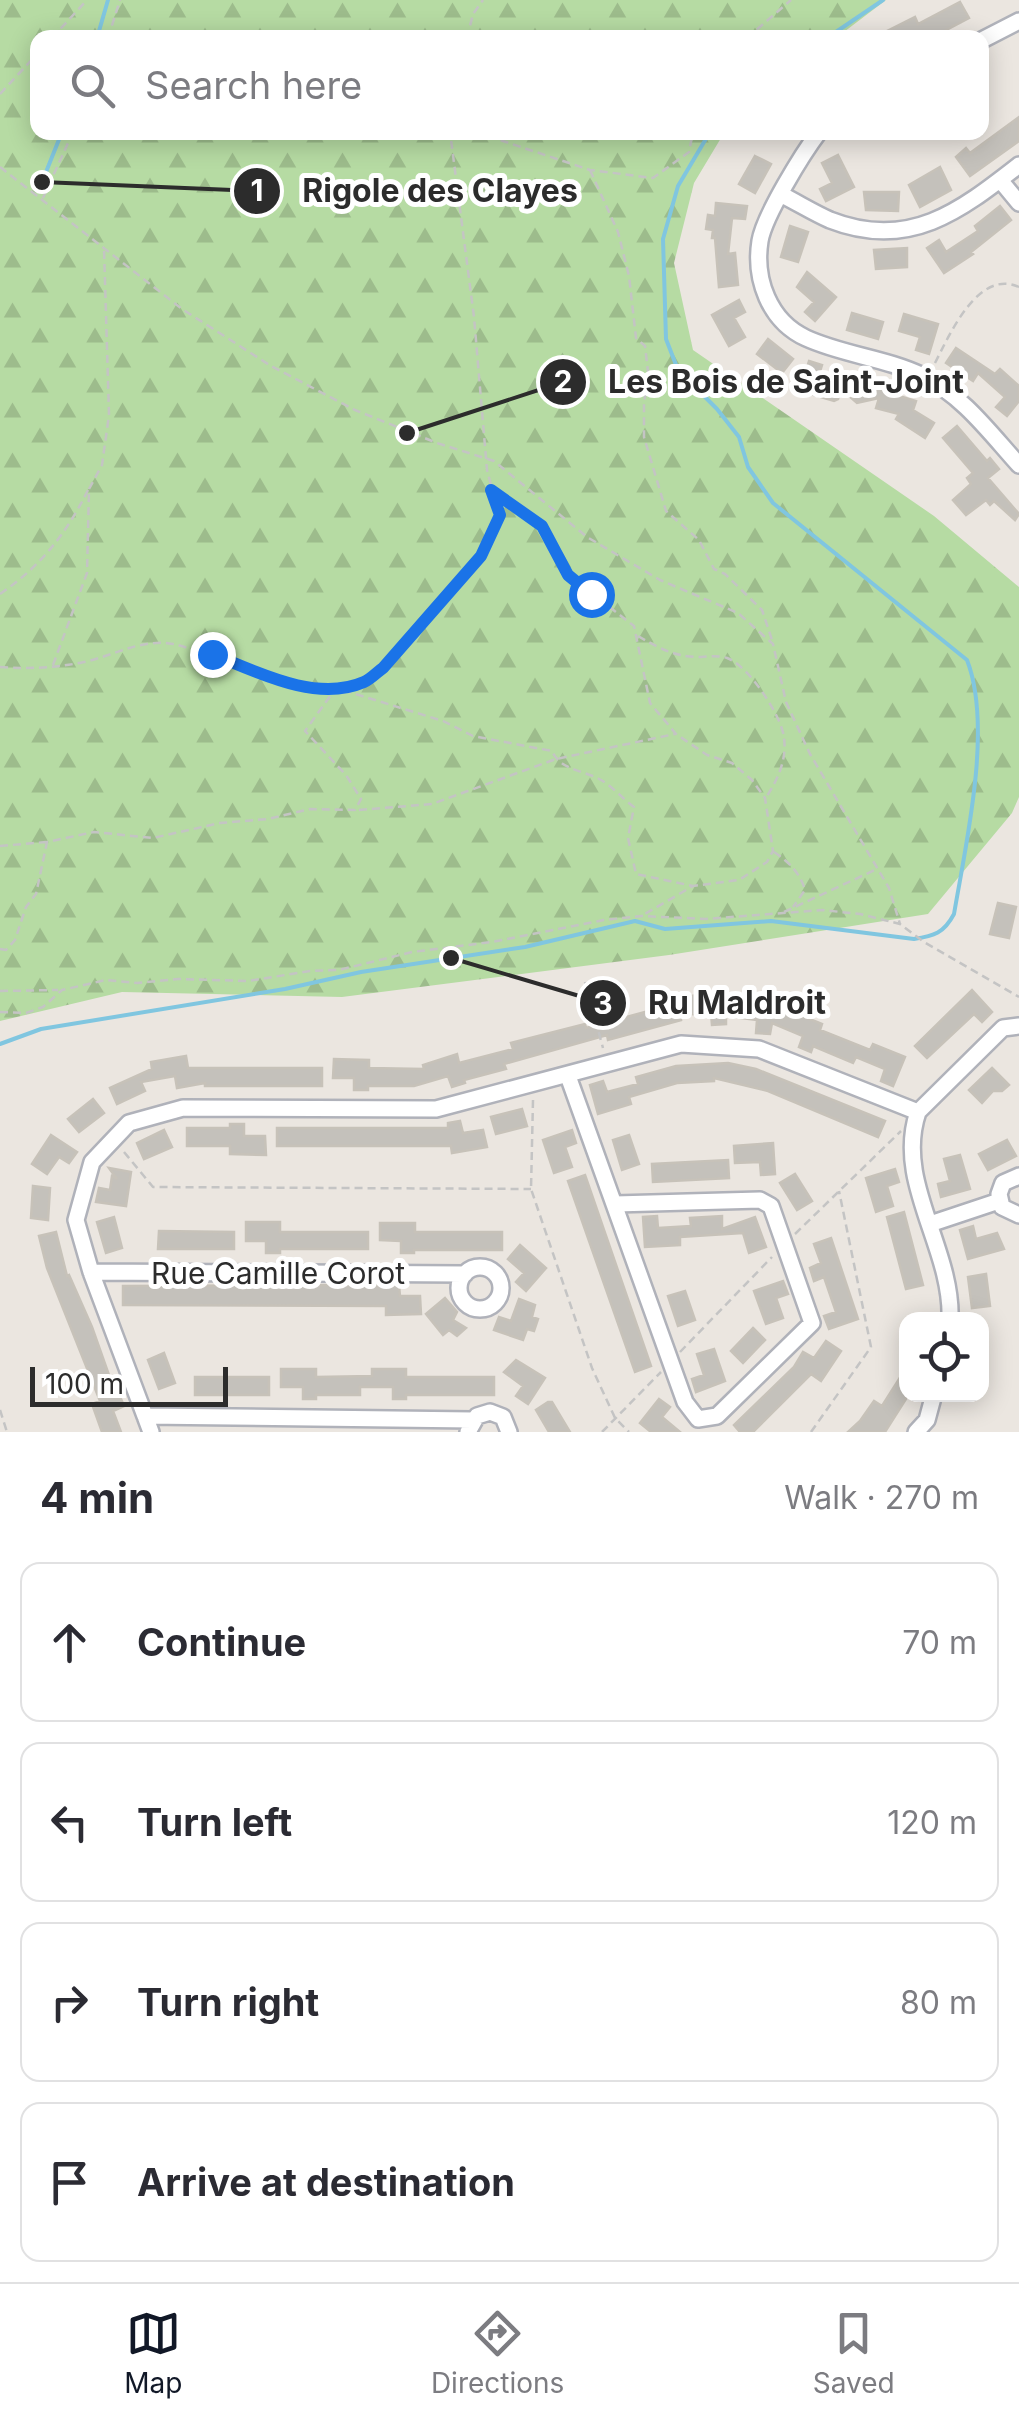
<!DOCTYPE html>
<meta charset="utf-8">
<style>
body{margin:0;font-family:Inter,sans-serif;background:#f7f7f7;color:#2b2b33}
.controls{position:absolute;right:30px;bottom:30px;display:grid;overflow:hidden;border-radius:20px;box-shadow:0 5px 25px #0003}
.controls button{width:90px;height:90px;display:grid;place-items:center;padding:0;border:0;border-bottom:2px solid #e1e1e2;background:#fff;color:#2b2b33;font:50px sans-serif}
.scale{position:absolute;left:30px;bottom:25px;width:198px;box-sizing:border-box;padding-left:10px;border:5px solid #2c2c2c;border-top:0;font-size:28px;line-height:35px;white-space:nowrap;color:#2c2c2c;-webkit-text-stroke:8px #fff;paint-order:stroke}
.stop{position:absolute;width:30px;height:30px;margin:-22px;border:8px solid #1a73e8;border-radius:50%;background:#fff}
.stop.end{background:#1a73e8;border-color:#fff;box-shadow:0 2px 10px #0008}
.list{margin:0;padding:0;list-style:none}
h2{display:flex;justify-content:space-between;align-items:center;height:130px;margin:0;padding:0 40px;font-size:42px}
h2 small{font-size:32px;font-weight:400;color:#7c7c81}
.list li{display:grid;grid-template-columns:65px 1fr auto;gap:30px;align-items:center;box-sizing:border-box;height:160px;margin:0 20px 20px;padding:0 20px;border:2px solid #e1e1e2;border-radius:20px}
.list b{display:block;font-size:38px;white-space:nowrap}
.list em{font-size:32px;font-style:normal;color:#7c7c81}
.icon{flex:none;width:55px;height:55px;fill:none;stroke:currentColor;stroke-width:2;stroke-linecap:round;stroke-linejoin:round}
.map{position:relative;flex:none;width:1019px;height:1432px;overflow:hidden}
.search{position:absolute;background:#fff;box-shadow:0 5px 25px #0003;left:30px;right:30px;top:30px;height:110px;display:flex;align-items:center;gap:25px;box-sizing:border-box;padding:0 35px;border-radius:20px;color:#7c7c81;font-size:38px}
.sheet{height:850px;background:#fff}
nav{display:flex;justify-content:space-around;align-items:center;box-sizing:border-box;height:140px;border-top:2px solid #e1e1e2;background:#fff;font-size:28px;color:#7c7c81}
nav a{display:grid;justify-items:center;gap:5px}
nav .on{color:#111827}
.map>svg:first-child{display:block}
</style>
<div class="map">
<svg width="1019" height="1432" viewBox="0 0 1019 1432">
<defs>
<pattern id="forest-firs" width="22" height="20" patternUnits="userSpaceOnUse" patternTransform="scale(2.5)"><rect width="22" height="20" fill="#b6dba3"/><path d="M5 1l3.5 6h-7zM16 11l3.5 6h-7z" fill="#9dbc8c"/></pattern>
</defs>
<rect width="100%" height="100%" fill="#ebe6e0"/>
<path fill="url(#forest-firs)" d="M0 0H886L836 38H38V132L724 133 694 183 674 263 693 350 934 516 1019 587V797L1012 813 928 914 669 955 342 997 122 992 0 1021Z"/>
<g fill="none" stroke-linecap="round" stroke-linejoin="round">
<path stroke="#80c6e0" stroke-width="4" d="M97 38 108 0
M827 38 883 0
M42 182 62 132
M0 1044 41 1029 285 989 361 972 525 947 635 921 665 929 771 921 914 939C934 936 944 933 954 914 966 843 993 727 967 660L773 503 748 467 739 437 717 409 678 370 666 339 663 239 678 186 710 132"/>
</g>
<path fill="#c4c1bb" stroke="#c7c2b9" stroke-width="2.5" d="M960 2 969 18 931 38H873L915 17 918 24Z
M1019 117V141L970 176 956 157 966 148 970 153Z
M838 155 854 187 826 201 820 189 832 183 822 163Z
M755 156 771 164 755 193 739 184Z
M940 167 951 190 920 207 909 185Z
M864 192H899L898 211 866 210Z
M716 203 747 206 745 219 732 218 728 254 735 253 738 285 719 287 715 238H712L713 230 706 229 708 215 715 216Z
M1000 206 1011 220 971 252 973 254 944 273 927 248 939 240 946 252 978 231 975 226Z
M790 226 808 232 798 262 781 257Z
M907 248V267L876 269 874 250Z
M807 272 836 297 815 321 805 312 814 302 797 287Z
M739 300 745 312 734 318 745 337 729 346 712 315Z
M852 313 883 322 878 339 847 330Z
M904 314 938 324 929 354 916 350 920 337 899 331Z
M768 339 793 359 782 373 757 354Z
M956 348 995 374 1000 369 1019 386V401L1007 416 996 407 1005 397 978 373 973 381 946 363Z
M809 361 822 365 818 378 854 389 858 378 888 387 886 392 916 401 913 410 934 423 925 438 896 419 899 414 876 408 879 398 857 403 841 389 838 399 834 401 800 391Z
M957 426 987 461 990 458 999 469 988 478 1019 514 1015 520 994 501 990 505 986 500 966 515 953 500 971 484 967 478 973 473 943 438Z
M998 903 1016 907 1009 938 990 934Z
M972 990 992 1012 982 1022 974 1014 927 1058 915 1046Z
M724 993V998L773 1004 822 1024 820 1030 870 1050 873 1044 905 1057 893 1086 881 1081 885 1069 856 1057 853 1063 813 1046 811 1052 799 1047 803 1036 772 1023 770 1034 756 1033 757 1020 726 1016V1024L712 1025 711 1013 680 1015 681 1020 608 1040 607 1035 504 1064 506 1069 464 1080 465 1083 452 1087 448 1076 414 1086H368V1090H354V1078H333L334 1059 369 1060V1068L424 1069 423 1065 457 1054 459 1063 513 1049 511 1043 585 1024 586 1028 689 1000 688 996Z
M186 1056 188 1068H322V1086H205V1083L177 1088 175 1076 141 1082 145 1091 117 1104 110 1088 152 1069 151 1062Z
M728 1063 756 1069 885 1121 878 1137 768 1091 714 1078V1081L677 1083 629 1097 631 1104 598 1114 590 1085 603 1081 607 1092 638 1084 636 1077 676 1066Z
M992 1068 1009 1085 1002 1091H993L982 1103 969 1090Z
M93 1099 104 1113 79 1132 68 1119Z
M522 1109 527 1126 496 1134 491 1117Z
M460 1121 463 1133 483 1130 487 1147 452 1153 451 1146H277V1128H448V1123Z
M230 1124H244V1136H265L266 1155 230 1154V1146H187V1128H230Z
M164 1130 172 1147 144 1159 137 1143Z
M572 1130 576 1143 565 1147 572 1167 554 1173 543 1140Z
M51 1135 77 1152 69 1163 59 1157 47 1174 32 1164Z
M629 1135 639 1164 622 1170 613 1140Z
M1007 1140 1016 1156 988 1170 979 1154Z
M773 1143 775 1174 761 1175 760 1162 735 1163 734 1146Z
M960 1155 970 1189 941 1197 938 1184 950 1181 944 1159Z
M728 1160 729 1178 653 1182 652 1164Z
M109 1168 131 1172 126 1206 96 1202 99 1188 110 1190 112 1176 117 1179Z
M895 1169 899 1182 887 1186 893 1206 876 1212 866 1178Z
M795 1174 812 1201 797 1210 780 1183Z
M585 1175 651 1366 635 1372 568 1181Z
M33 1186 50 1188 48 1220 31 1218Z
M904 1212 923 1285 906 1289 887 1217Z
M657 1216 658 1228 691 1226 690 1218 722 1216V1229L755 1217 766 1247 749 1253 743 1233 680 1237V1245L645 1247 643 1217Z
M114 1217 122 1248 106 1253 97 1222Z
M246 1222H280V1232H368V1249H280V1253H266V1241H246Z
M380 1223H415V1232H502V1250H414V1253H401V1241L380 1240Z
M973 1226 976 1239 997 1233 1004 1249 968 1259 960 1230Z
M159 1231 234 1232V1249H158Z
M56 1232 67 1276 69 1275 92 1327 116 1395 119 1394 124 1406 113 1411 121 1432H102L92 1404 100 1401 47 1268 39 1236Z
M831 1238 858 1319 829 1329 824 1316 836 1312 824 1277 814 1281 810 1268 821 1263 814 1244Z
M520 1245 546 1268 526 1291 516 1282 524 1273 508 1259Z
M986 1274 990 1306 972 1308 968 1277Z
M783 1281 788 1294 776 1298 783 1318 766 1324 754 1291Z
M386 1285H399L400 1296H420L421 1314 386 1315V1306L123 1305V1286Z
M685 1291 695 1320 678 1326 668 1296Z
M445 1298 457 1312 453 1320 466 1328 457 1336 449 1330 443 1335 426 1314Z
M519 1299 535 1305 532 1317 538 1319 534 1331 527 1329 523 1340 494 1330 499 1317 511 1321Z
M753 1328 765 1340 743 1363 731 1351Z
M826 1341 841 1351 821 1381 811 1374 753 1432H740L734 1425 794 1367 803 1352 814 1358Z
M714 1349 725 1381 696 1392 692 1379 704 1375 697 1354Z
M164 1353 175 1383 159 1389 148 1360Z
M516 1360 545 1378 528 1404 516 1396 523 1386 504 1372Z
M906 1368V1399L885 1432H848L860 1421 874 1401 882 1406Z
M281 1369H316V1377L372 1376V1369H406V1377H494V1395H406V1399H393V1387H360V1395H316V1399H303V1387H281Z
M195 1377H269V1395H195Z
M659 1399 670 1407 662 1417 680 1432H651L640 1423Z
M548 1402H552L570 1432H549L536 1410Z"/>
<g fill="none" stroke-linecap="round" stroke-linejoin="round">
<defs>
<path id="minor" d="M982 40 1019 21
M819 132C803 153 764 216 760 241 754 279 769 321 806 338 843 355 886 358 923 376 963 396 990 433 1019 465
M1000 180 1019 203
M782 195C798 203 814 213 830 220 909 251 960 211 1019 165
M568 1076 685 1402 698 1419 717 1416 812 1323 771 1206 760 1200 615 1204
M1019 1176 1003 1183 999 1194 1002 1207 1019 1215
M930 1224 999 1201
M459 1288a21 21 0 1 1 42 0a21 21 0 1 1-42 0Z
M91 1272 465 1274
M950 1320C953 1248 894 1182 918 1112L1003 1028 1019 1026
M145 1416 472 1420
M151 1432 91 1272 76 1220 92 1162 129 1123 183 1108 436 1109 681 1044 759 1049 918 1112
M468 1432 477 1416 490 1412 503 1417 509 1432
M916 1432 927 1420 934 1394"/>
</defs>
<use href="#minor" stroke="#b0b2ba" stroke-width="20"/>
<path stroke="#c4c4c4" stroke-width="2.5" stroke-dasharray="8 5" stroke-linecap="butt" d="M52 38 87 0
M108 38 120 0
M467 38 473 14 483 0
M747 38 791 0
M0 94 38 53
M476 132 590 170 653 178 689 152 693 132
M0 167 182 309 271 366 355 410 437 443 494 461 587 537 660 580 738 613 773 644 786 702 810 754 889 888 900 924
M590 170 618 232 629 276 636 338 645 346 649 380 644 401V437L666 511 699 540 714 569 725 574 762 610 773 643
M43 198 73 132
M935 363C949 336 978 268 1019 287
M492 491 542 526 568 575 634 626 650 703 676 734 707 755 732 763 752 780 765 798 773 851 767 862 739 880 693 886 643 915
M0 594C41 566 66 534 88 490
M638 636C657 647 673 656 696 657 705 657 717 655 727 658 748 665 782 716 784 738 787 759 778 779 767 796
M53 665 87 573 89 489 102 465 109 415 104 248
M0 667C29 669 55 668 84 662 113 656 142 638 173 644 228 656 310 707 365 682 371 679 378 672 383 668L481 556 499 515 487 470 474 317 450 132
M359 810 432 804 556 759 675 734
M0 846 46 842
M774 852C789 862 800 873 805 890L793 907
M784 912 877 869
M0 949 6 950 15 940 26 907 36 894 47 842 94 832 153 838 220 823 268 819 310 809 355 810 361 799 346 775 305 731 336 688 443 721 473 736 552 751C561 771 584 770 601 780 613 787 623 799 634 807L628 838 636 874 693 886
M585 982 603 1048
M0 991 58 990
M0 1012 26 1013 43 1007 62 990 106 980 137 983 178 979 248 981 310 971 339 970 412 952 492 942 604 920 642 916 706 919 822 910 860 914 900 924 924 942 1019 997
M533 1100 531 1189 592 1368 615 1418 629 1432
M124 1152 153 1187 531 1189
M795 1234 901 1131
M680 1352 772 1257
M0 1410 7 1432
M602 1432 661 1372
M811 1432 871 1347 839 1191"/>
<use href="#minor" stroke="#fff" stroke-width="15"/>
</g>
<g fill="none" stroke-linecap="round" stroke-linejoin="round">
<path stroke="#1a73e8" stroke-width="12" d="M212 654C257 672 316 703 364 682 371 679 377 672 383 668L481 556 500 515 491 490 542 526 568 575 591 594"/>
</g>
<g text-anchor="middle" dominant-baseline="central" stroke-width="10" stroke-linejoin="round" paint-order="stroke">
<g font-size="30" fill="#2c2c2c" stroke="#fff">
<text x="278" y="1273">Rue Camille Corot</text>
</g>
</g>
<path fill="none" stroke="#2c2c2c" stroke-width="4" d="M42 182L257 191M407 433L563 382M451 958L603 1003"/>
<g fill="#2c2c2c" stroke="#fff" stroke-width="4">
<circle cx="42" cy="182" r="10"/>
<circle cx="407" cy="433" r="10"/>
<circle cx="451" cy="958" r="10"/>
<circle cx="257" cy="191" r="25"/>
<circle cx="563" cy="382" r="25"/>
<circle cx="603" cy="1003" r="25"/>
</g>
<g font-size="30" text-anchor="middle" font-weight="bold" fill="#fff">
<text x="257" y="201">1</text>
<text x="563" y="392">2</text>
<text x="603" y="1014">3</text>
</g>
<g font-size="32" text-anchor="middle" font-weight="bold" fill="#2c2c2c" stroke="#fff" stroke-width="10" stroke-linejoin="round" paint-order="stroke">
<text x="440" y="202">Rigole des Clayes</text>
<text x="786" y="393">Les Bois de Saint-Joint</text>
<text x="737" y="1014">Ru Maldroit</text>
</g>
</svg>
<div class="controls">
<button><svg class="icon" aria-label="locate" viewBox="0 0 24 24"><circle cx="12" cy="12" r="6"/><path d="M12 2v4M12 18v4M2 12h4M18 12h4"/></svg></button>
</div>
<div class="scale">100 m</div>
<div class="stop" style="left:591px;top:594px"></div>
<div class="stop end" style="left:212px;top:654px"></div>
<div class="search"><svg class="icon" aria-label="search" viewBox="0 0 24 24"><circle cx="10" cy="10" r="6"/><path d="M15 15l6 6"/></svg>Search here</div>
</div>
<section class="sheet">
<h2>4 min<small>Walk · 270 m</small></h2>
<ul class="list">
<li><svg class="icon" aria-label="ahead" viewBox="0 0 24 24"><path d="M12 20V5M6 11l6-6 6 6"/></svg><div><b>Continue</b></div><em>70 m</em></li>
<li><svg class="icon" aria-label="left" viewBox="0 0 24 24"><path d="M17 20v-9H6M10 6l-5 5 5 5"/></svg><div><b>Turn left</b></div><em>120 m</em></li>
<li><svg class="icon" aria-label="right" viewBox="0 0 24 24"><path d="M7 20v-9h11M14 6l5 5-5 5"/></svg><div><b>Turn right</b></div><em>80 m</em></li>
<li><svg class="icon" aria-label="arrive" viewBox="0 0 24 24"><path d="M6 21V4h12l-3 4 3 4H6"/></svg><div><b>Arrive at destination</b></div></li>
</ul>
</section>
<nav>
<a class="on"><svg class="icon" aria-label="map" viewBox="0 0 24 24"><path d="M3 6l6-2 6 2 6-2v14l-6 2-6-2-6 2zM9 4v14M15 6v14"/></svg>Map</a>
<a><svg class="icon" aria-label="directions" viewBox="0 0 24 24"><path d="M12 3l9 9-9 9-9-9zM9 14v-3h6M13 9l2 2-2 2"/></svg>Directions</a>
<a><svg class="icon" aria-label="saved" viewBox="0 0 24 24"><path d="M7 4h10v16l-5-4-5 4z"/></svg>Saved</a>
</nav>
